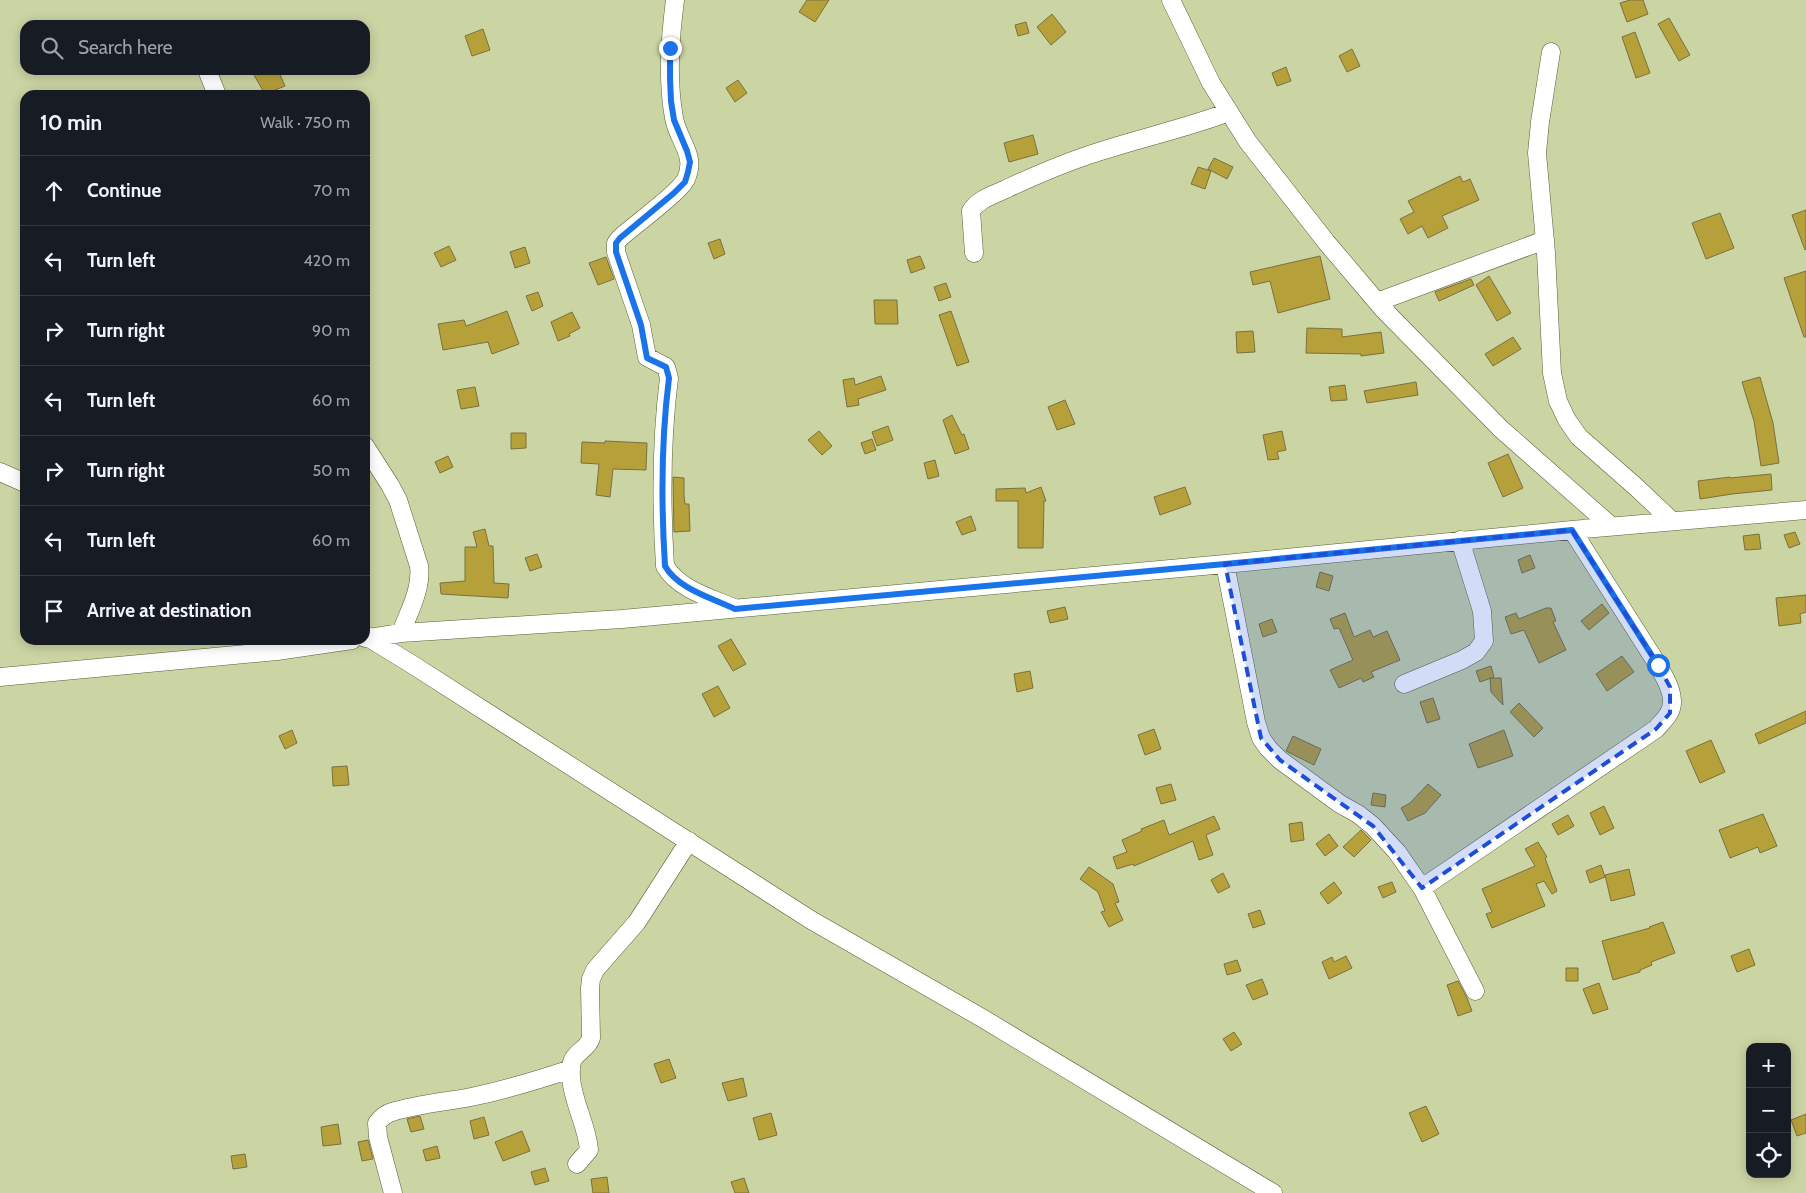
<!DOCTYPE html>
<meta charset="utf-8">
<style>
body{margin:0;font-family:Cabin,sans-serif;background:#20242c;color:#f1f3f6}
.controls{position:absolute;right:15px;bottom:15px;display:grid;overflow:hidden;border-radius:10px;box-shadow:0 2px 12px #0003}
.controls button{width:45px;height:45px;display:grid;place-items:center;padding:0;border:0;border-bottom:1px solid #363941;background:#171b24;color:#f1f3f6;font:25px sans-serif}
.stop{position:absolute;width:15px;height:15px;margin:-11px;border:4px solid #1a73e8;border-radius:50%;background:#fff}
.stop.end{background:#1a73e8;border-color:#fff;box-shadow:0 1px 5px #0008}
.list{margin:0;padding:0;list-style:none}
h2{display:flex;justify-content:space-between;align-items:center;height:65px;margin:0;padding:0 20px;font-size:21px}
h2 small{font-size:16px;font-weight:400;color:#9ea1a6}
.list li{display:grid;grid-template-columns:32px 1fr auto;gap:15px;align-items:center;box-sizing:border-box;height:70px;padding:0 20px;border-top:1px solid #363941}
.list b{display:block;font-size:19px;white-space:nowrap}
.list em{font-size:16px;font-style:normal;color:#9ea1a6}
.icon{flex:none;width:28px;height:28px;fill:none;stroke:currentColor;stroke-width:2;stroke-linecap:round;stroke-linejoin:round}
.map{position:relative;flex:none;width:1806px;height:1193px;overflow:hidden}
.search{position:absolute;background:#171b24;box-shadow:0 2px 12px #0003;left:20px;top:20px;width:350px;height:55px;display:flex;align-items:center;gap:12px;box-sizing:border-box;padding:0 18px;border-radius:15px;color:#9ea1a6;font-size:19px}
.panel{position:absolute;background:#171b24;box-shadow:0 2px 12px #0003;left:20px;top:90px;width:350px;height:555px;border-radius:15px}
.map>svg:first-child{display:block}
</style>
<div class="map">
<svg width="1806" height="1193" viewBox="0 0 1806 1193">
<rect width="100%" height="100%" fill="#cbd4a3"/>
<path fill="#b6a039" stroke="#7b7041" d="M807 0H829L815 22 799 12Z
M1630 0H1643L1648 14 1627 22 1620 3Z
M1052 14 1066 32 1051 45 1037 27Z
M1669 18 1690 55 1679 61 1658 24Z
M1026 22 1029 33 1018 36 1015 25Z
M483 29 490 50 472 56 465 36Z
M1635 32 1650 73 1636 78 1622 37Z
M1352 49 1360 66 1347 72 1339 56Z
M1286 67 1291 81 1277 86 1272 73Z
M251 70H278L285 86 265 94Z
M738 80 747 93 735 102 726 88Z
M1033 135 1038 154 1009 162 1004 143Z
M1214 158 1233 167 1227 179 1208 169Z
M1198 167 1211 171 1205 189 1191 184Z
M1460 176 1463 182 1470 179 1479 200 1442 216 1448 228 1428 238 1422 226 1408 234 1400 219 1414 212 1408 201Z
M1806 210V249L1805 250 1792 215Z
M1720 213 1734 248 1706 259 1692 223Z
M720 239 725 254 714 259 708 243Z
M449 246 456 260 441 267 434 253Z
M525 247 530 263 515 268 510 252Z
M920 256 925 268 911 273 907 260Z
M1320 256 1330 299 1278 313 1270 281 1253 285 1250 272Z
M606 257 614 279 598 285 589 263Z
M1806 271V337H1804L1784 278Z
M1489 276 1511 313 1497 321 1476 285Z
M1471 279 1474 285 1439 301 1435 292Z
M946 283 951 297 939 301 934 287Z
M538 292 543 306 532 311 526 296Z
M874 300H897L898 324H875Z
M507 311 519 344 492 354 488 342 443 350 438 324 464 320 466 326Z
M951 311 969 362 957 366 939 315Z
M572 312 580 328 569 334 570 336 558 341 551 322Z
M1307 328 1342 329V337L1381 332 1384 353 1361 356V354L1306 353Z
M1253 331 1255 352 1237 353 1236 332Z
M1513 337 1521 349 1493 366 1485 354Z
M881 376 886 390 858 399 859 405 847 407 843 380 854 378 855 385Z
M1760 377 1773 423 1779 463 1761 466 1754 421 1742 382Z
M1416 382 1418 395 1367 403 1364 391Z
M1345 385 1347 400 1331 401 1329 387Z
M475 387 479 406 461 409 457 390Z
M1065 400 1075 424 1057 430 1048 407Z
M952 415 962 435 964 434 969 449 955 454 943 420Z
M888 426 893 440 877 446 872 432Z
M819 431 832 446 822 455 808 440Z
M1282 431 1286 450 1277 452 1279 459 1268 460 1263 435Z
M511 433H526V448L511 449Z
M872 439 876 450 865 454 861 443Z
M605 441 647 443 646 470 613 469 610 497 596 495 599 464 581 463 582 442 605 443Z
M1508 454 1523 488 1503 497 1488 463Z
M448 456 453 467 440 473 435 462Z
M935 460 939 476 928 479 924 463Z
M1771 474 1772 490 1732 494 1700 499 1698 481 1730 477V478Z
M673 477 684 478V495L685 504H689L690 531 674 532Z
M1041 487 1046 501H1044L1043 548H1018V501H996V489L1025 488 1026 493Z
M1185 487 1191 504 1160 515 1154 497Z
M971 516 976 530 962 535 956 522Z
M485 529 489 546H493L494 583 509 584 508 598 441 594 440 583 465 581V547H477L473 532Z
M1795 532 1800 544 1789 548 1784 535Z
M1759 534 1761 549 1745 550 1743 536Z
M537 554 542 567 530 571 525 558Z
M1530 555 1535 568 1522 573 1518 560Z
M1320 572 1333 576 1329 591 1316 587Z
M1806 595V612L1800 614 1801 623 1779 626 1776 598Z
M1602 604 1609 613 1589 630 1581 621Z
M1065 607 1068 619 1050 623 1047 611Z
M1546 608H1551L1556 621 1553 622 1566 650 1539 663 1524 630 1511 634 1505 617 1516 613 1519 619Z
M1345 613 1354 637 1370 630 1373 637 1387 631 1400 660 1371 672 1374 677 1363 682 1361 678 1339 688 1330 670 1353 660 1339 628 1334 629 1330 619Z
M1272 619 1277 632 1263 637 1259 624Z
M731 639 746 664 733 671 718 646Z
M1622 656 1634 672 1607 691 1596 674Z
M1491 666 1494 677 1480 682 1476 671Z
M1030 671 1033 688 1017 692 1014 674Z
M1490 678H1501L1503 705 1491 692Z
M718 686 730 708 714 717 702 694Z
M1433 698 1440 719 1427 723 1420 702Z
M1519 703 1543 728 1534 737 1510 712Z
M1806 711V723L1759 744 1755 734Z
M1154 729 1161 749 1145 755 1138 735Z
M292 730 297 743 285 749 279 736Z
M1504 730 1513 756 1478 768 1469 744Z
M1293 736 1321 749 1314 765 1286 751Z
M1711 740 1725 772 1700 783 1686 751Z
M347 766 349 785 333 786 332 767Z
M1171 784 1176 800 1161 804 1156 788Z
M1428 784 1441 795 1425 813 1408 821 1401 808 1410 803Z
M1373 793 1386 795 1385 807 1371 805Z
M1604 806 1614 828 1600 835 1590 813Z
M1763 814 1777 846 1760 853 1758 847 1730 858 1719 830Z
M1568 815 1574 826 1558 835 1552 824Z
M1214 816 1220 829 1206 835 1213 855 1199 860 1193 841 1134 866 1133 864 1117 869 1113 857 1127 852 1122 840 1142 831 1141 829 1164 820 1169 835Z
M1302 822 1304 840 1291 842 1289 824Z
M1361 830 1371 840 1354 857 1343 847Z
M1329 834 1338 846 1325 856 1316 844Z
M1538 842 1547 857 1545 858 1557 891 1552 894 1544 881 1536 884 1545 906 1492 928 1486 914 1492 912 1482 889 1535 866 1525 849Z
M1601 865 1605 877 1590 883 1586 871Z
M1089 867 1113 884 1119 902 1115 903 1123 920 1109 927 1101 912 1105 911 1098 892 1080 879Z
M1629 869 1635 895 1611 901 1605 875Z
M1223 873 1230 887 1218 893 1211 880Z
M1334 882 1342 893 1328 904 1320 893Z
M1392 882 1396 892 1383 898 1378 887Z
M1260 910 1265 924 1253 928 1248 914Z
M1663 922 1675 953 1651 962 1652 965 1640 970V972L1613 980 1602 941 1650 928 1649 927Z
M1749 949 1755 965 1737 972 1731 956Z
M1346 956 1352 968 1329 979 1322 962 1332 957 1334 962Z
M1237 960 1241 971 1227 975 1224 964Z
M1566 968H1578V981H1566Z
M1262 979 1268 994 1253 1000 1246 985Z
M1458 981 1467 998 1472 1011 1458 1016 1447 985Z
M1599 983 1608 1009 1593 1014 1583 989Z
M1234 1032 1242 1044 1231 1051 1223 1039Z
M669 1059 676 1078 661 1083 654 1064Z
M743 1078 747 1096 728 1101 722 1083Z
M1426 1106 1439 1134 1422 1142 1409 1113Z
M771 1113 777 1135 759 1140 753 1118Z
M1806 1114V1133L1797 1136 1791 1120Z
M420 1116 424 1129 411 1132 407 1119Z
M484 1117 489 1135 474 1139 470 1121Z
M338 1124 341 1144 323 1146 321 1127Z
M522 1131 530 1151 503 1161 495 1142Z
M368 1140 373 1159 362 1161 358 1142Z
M437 1146 440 1158 426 1161 423 1150Z
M245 1154 247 1167 233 1169 231 1156Z
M545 1168 549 1181 535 1185 531 1172Z
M607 1177 609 1193H593L591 1179Z
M744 1178 749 1193H735L731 1182Z"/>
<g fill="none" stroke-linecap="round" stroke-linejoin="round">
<defs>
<path id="minor" d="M675 0C670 39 667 79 674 118 678 141 697 155 686 179 680 192 633 226 620 238L616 243V252L641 325 647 357 666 367 669 378C661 441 661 503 665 566 678 589 711 598 734 608
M1171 0 1211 83 1248 142 1327 243 1383 309 1501 429 1611 526
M1551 52 1540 122 1537 153 1546 253 1552 373 1558 401 1567 420 1579 437 1636 487 1672 521
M207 70 217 95
M974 253 971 211C978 199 994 195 1006 189 1036 175 1066 162 1098 152 1141 138 1186 128 1229 112
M1377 302 1545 240
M365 446 390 485 398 500 419 566C422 589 409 611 401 633
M0 472 25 483
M1225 564 1256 722 1261 738 1268 748 1280 760 1340 804 1358 814 1373 826 1397 852 1422 888 1475 991
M365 635 369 638 401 633 622 619 1225 564 1572 530 1806 510
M365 638H369L413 665 811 920 982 1018 1273 1193
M0 677 277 651 352 640
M1404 684 1462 660 1476 652 1484 641 1482 611 1460 540
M1422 888 1656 729C1660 724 1666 719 1669 713 1678 698 1665 678 1658 665L1572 530
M577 1164 589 1150C587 1125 573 1103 571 1078 571 1073 570 1067 572 1062 575 1052 588 1049 591 1038L590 988 591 979 595 970 637 922 689 841
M393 1193 378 1137 377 1123C381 1118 385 1114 392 1112 418 1104 445 1102 471 1097 505 1090 538 1080 571 1069"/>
</defs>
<use href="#minor" stroke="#596032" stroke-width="19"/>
<use href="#minor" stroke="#fff" stroke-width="18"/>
</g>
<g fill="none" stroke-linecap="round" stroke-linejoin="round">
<path stroke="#1a73e8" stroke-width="6" d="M670 48V78L671 101 674 120 687 151 690 162 688 172 685 182 674 193 620 238 616 243V252L641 325 647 358 666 367 669 378C661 441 661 503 665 566 678 589 712 598 735 609L1225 564 1572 530 1658 665"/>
</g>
<path fill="#1d4ed8" fill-opacity="0.2" stroke="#1d4ed8" stroke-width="4" stroke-dasharray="10 6" stroke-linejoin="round" d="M1572 530 1658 665 1670 687V713L1656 729 1422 888 1373 826 1280 760 1261 738 1225 564Z"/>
</svg>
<div class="controls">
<button>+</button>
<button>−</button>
<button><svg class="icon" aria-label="locate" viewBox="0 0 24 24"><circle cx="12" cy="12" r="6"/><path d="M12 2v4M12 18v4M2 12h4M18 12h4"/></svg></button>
</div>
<div class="stop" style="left:1658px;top:665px"></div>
<div class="stop end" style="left:670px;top:48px"></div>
<div class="search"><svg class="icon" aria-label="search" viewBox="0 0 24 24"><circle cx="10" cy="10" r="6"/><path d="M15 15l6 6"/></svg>Search here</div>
<section class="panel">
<h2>10 min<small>Walk · 750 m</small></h2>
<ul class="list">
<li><svg class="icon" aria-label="ahead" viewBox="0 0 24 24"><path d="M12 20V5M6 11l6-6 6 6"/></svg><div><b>Continue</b></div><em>70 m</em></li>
<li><svg class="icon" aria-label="left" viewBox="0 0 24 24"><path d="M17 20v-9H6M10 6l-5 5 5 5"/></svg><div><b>Turn left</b></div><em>420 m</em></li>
<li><svg class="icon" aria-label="right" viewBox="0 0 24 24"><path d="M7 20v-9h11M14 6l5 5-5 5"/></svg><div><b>Turn right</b></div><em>90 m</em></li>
<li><svg class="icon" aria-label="left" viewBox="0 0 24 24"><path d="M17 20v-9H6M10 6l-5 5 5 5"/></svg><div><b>Turn left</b></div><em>60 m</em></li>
<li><svg class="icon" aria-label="right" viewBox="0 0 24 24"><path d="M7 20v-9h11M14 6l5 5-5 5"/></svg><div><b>Turn right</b></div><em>50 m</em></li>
<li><svg class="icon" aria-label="left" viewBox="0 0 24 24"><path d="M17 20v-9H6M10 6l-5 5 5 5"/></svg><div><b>Turn left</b></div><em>60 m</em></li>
<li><svg class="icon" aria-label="arrive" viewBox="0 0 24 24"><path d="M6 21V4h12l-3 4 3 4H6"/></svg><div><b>Arrive at destination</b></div></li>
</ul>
</section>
</div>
